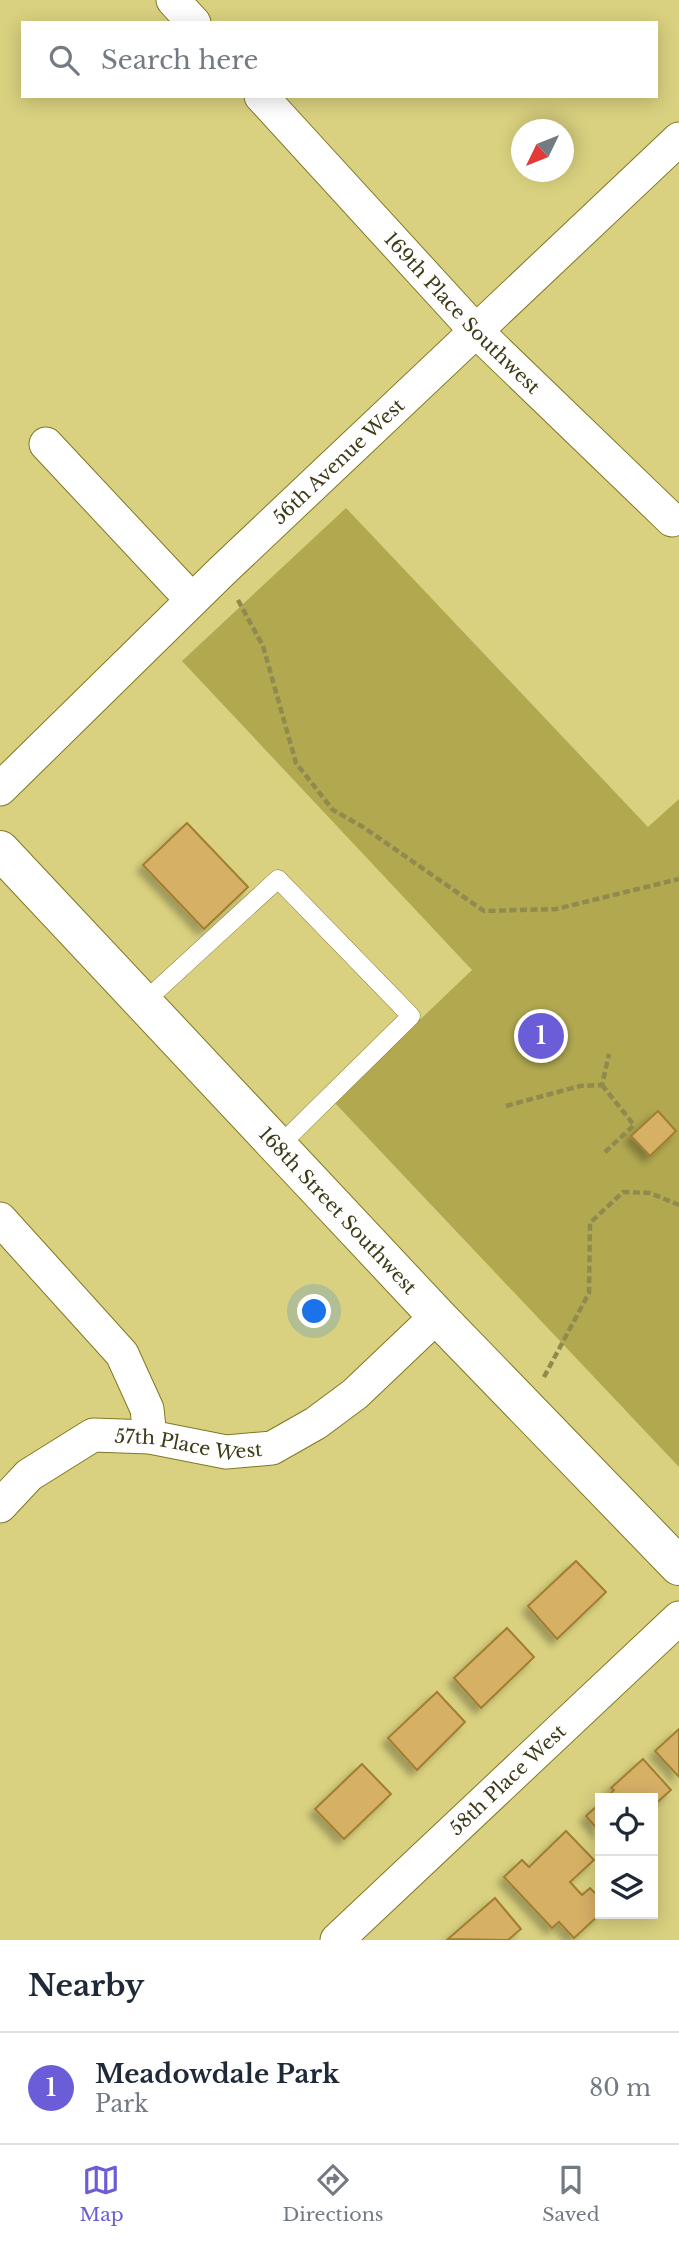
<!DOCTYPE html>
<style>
body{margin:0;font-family:"Libre Baskerville",serif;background:#f2f2f3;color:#1f2937}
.controls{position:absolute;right:21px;bottom:21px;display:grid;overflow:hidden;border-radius:0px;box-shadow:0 4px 18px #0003}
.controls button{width:63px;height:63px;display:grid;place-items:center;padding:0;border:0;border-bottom:2px solid #e0e1e3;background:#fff;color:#1f2937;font:35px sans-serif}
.compass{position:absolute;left:511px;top:119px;width:63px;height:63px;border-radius:50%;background:#fff;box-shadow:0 4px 18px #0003;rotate:227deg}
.you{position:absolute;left:315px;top:1312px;width:24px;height:24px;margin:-18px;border:5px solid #fff;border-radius:50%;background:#1a73e8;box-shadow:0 0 0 10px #1a73e833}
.badge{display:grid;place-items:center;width:46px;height:46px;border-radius:50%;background:#6a5dd7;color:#fff;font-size:23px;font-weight:700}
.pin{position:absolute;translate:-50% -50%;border:4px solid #fff;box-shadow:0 2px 7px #0006}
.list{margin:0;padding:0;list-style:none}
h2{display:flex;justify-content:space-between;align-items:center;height:91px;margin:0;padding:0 28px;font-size:30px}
h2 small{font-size:23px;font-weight:400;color:#747a83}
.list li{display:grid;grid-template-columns:46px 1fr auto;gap:21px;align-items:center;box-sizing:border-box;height:112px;padding:0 28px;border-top:2px solid #e0e1e3}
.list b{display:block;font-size:26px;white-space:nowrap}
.list p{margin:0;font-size:23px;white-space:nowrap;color:#747a83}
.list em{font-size:23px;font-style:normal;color:#747a83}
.icon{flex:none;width:38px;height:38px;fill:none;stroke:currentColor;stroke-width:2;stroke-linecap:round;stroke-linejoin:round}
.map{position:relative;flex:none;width:679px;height:1940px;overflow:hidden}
.search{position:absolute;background:#fff;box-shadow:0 4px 18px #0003;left:21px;right:21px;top:21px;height:77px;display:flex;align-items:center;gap:18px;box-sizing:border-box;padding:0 24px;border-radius:0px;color:#747a83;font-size:26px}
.sheet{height:203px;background:#fff}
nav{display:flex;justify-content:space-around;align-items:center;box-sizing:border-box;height:98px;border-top:2px solid #e0e1e3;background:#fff;font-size:19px;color:#747a83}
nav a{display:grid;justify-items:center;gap:4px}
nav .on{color:#6a5dd7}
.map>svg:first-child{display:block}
</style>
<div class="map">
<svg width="679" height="1940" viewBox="0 0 679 1940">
<defs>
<filter id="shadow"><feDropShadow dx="-6" dy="6" stdDeviation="3.5" flood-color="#0004"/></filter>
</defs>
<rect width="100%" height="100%" fill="#d9d17f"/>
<path fill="#b1a850" d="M346 508 648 827 679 799V1467L334 1102 472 970 182 661Z"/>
<path fill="#d6b065" stroke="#a27e31" stroke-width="2" filter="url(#shadow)" d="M187 823 248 887 204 929 143 865Z
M658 1111 676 1131 650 1156 631 1136Z
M576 1561 606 1592 557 1639 528 1606Z
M507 1628 534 1657 481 1708 454 1678Z
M437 1692 465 1722 417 1770 388 1738Z
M679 1729V1777L655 1751Z
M643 1759 671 1790 653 1806V1798H606L614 1790 611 1788Z
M362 1764 391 1794 344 1839 315 1809Z
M600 1803V1832L586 1816Z
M566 1831 594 1860 570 1882 582 1895 590 1888 600 1898V1914L574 1938 559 1922 552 1928 504 1877 522 1860 529 1867Z
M495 1898 521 1929 508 1940 448 1939Z"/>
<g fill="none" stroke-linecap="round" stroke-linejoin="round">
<defs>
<path id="service" d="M143 1003 278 879 411 1016 278 1147"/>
<g id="minor">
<path d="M173 0 194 23"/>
<path id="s1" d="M261 96 475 330 672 520"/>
<path d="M46 444 192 600"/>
<path id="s2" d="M0 789 222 571 679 139"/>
<path d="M0 1219 122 1354 147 1409 150 1437"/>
<path id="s3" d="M0 1506 29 1475 93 1435 150 1437 226 1452 272 1448 316 1423 355 1394 437 1316"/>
<path id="s4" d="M337 1940 679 1618"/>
</g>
<g id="secondary">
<path id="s5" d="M0 850 437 1316 679 1566"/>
</g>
</defs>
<use href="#service" stroke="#807823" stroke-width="19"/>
<use href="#minor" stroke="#807823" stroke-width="35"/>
<use href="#secondary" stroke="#807823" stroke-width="40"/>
<path stroke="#908a4f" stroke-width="4.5" stroke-dasharray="7 3.5" stroke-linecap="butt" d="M238 600 263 646 296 763 333 810 363 827 484 911 556 909 679 879
M602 1085 634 1125 604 1153
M506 1106 580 1086 602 1085 609 1054
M544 1377 589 1293 590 1223 623 1192 650 1193 679 1205"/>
<use href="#service" stroke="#fff" stroke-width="18"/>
<use href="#minor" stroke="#fff" stroke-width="33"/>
<use href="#secondary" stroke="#fff" stroke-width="38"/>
</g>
<g text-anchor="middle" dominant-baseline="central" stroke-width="7" stroke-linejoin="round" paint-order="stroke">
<g font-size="19" fill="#3e3b19" stroke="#e6de8c">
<text stroke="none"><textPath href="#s1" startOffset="296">169th Place Southwest</textPath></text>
<text stroke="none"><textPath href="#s2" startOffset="471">56th Avenue West</textPath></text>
<text stroke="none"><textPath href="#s5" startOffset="494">168th Street Southwest</textPath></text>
<text stroke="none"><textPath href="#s3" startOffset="214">57th Place West</textPath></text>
<text stroke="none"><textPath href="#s4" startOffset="234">58th Place West</textPath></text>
</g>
</g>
</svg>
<div class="controls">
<button><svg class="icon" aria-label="locate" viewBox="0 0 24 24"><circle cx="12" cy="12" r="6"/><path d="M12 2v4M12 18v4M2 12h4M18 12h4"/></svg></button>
<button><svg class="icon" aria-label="layers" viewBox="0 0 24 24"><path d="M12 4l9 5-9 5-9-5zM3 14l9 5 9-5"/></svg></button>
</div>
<svg class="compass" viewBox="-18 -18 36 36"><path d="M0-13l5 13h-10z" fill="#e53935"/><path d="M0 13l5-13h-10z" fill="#747a83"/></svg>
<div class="you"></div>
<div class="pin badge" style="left:541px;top:1036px">1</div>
<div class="search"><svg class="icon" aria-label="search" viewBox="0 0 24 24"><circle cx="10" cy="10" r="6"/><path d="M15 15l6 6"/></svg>Search here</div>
</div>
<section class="sheet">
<h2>Nearby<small></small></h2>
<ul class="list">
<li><span class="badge">1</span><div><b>Meadowdale Park</b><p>Park</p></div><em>80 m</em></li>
</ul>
</section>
<nav>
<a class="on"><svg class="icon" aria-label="map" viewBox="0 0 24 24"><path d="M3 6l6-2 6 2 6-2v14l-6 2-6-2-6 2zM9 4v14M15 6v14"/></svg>Map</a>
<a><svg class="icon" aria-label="directions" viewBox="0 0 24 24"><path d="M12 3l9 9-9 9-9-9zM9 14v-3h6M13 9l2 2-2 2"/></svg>Directions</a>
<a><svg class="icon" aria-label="saved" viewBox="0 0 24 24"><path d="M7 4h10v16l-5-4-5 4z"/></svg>Saved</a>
</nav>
